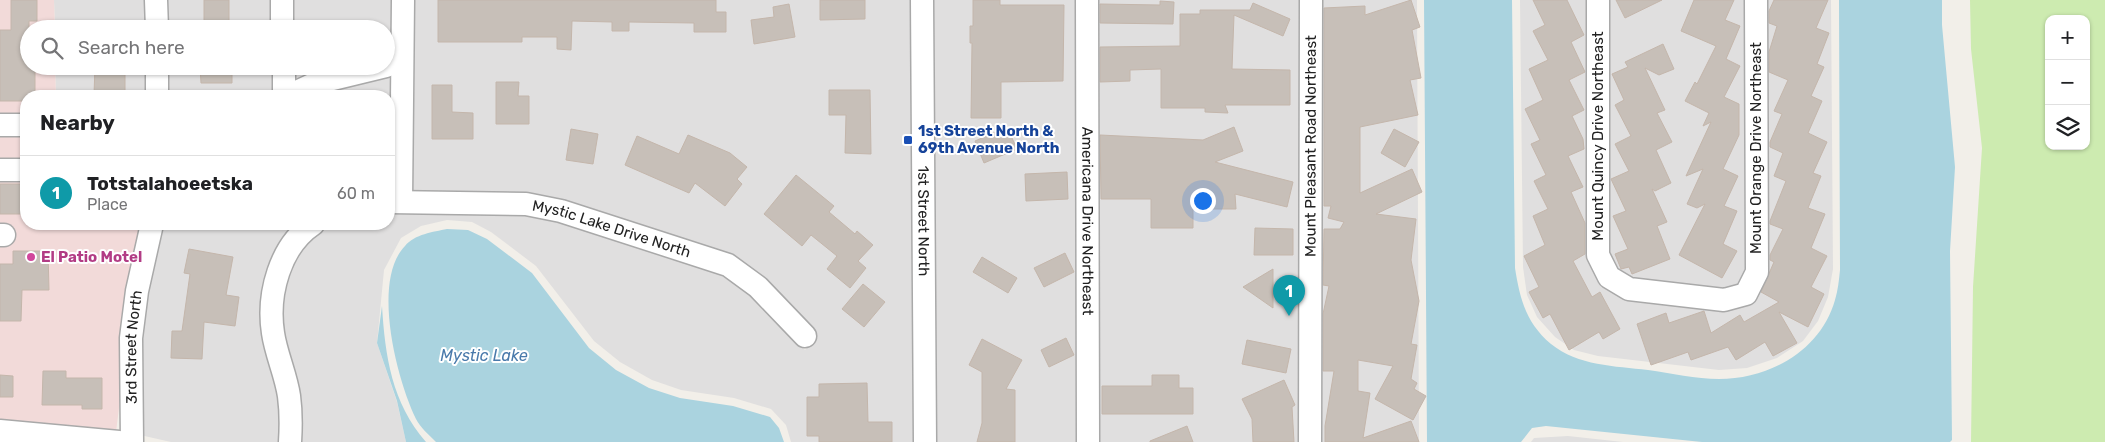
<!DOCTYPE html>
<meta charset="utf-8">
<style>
body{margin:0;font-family:Rubik,sans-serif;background:#f6f6f6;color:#202124}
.controls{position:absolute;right:15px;top:15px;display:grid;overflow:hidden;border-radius:10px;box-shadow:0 1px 4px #0004}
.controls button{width:45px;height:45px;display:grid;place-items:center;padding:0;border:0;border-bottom:1px solid #e0e0e0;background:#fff;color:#202124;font:25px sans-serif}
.you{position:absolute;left:1202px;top:200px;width:18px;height:18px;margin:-12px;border:4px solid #fff;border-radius:50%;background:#1a73e8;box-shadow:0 0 0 8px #1a73e833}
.badge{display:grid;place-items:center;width:32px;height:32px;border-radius:50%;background:#db2777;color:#fff;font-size:16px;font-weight:700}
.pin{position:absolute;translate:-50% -41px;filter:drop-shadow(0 1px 2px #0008)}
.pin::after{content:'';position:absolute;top:26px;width:18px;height:15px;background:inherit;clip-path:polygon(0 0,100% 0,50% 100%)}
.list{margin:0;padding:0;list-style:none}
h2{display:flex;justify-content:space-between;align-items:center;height:65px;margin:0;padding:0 20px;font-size:21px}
h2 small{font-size:16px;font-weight:400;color:#757577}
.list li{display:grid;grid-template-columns:32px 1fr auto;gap:15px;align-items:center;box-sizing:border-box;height:75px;padding:0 20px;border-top:1px solid #e0e0e0}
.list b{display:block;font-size:19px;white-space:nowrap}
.list p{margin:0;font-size:16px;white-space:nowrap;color:#757577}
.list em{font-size:16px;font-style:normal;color:#757577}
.icon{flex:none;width:28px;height:28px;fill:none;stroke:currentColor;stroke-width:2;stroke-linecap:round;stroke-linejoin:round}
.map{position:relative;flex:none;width:2105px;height:442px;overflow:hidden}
.search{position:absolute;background:#fff;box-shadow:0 1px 4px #0004;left:20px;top:20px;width:375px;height:55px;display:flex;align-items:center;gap:12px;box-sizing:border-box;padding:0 18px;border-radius:28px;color:#757577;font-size:19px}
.panel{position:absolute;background:#fff;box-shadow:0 1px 4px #0004;left:20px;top:90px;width:375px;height:140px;border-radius:20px}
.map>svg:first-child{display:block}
</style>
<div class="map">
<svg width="2105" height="442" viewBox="0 0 2105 442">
<rect width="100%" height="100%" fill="#f2efe9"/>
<path fill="#e0dfdf" d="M54 0H147L148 29H55Z
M165 0H395L393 192H389V96H166V66H386V29H165Z
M412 0H914L917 442H791L786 425 771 409 734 398 681 390 652 380 620 362 594 341 536 266 491 232 472 222 447 220 421 226 401 238 384 270 377 343 397 402 406 442H299L297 395 281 330V304L287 272 305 240 331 224H389V211L525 214 559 220 724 274 753 295 805 350 817 336 764 280 731 256 563 201 526 195 410 192Z
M931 0H1417L1419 442H934Z
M1520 0H1831L1833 269 1828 297 1818 321 1803 341 1777 358 1747 368 1719 370 1598 356 1574 350 1555 337 1537 317 1527 295 1523 267Z
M55 66H148L149 95 56 96Z
M161 224H297L272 263 282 442H171L140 435 139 339Z
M1568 436 1623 442H1531L1534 438Z"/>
<path fill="#f2dad9" d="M0 0H54L55 29H29V66H55L56 96H26V224H142L116 432 0 421Z"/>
<path fill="#cdebb0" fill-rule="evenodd" d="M1970 0H2105V442H1971L1973 287 1982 148 1971 49ZM2049 19H2086V146H2049Z"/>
<path fill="#aad3df" d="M1424 0H1512L1515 268C1520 299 1526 323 1551 344 1578 366 1615 366 1648 370 1671 373 1696 379 1719 379 1770 379 1821 350 1835 300 1838 290 1839 280 1840 270L1839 0H1942V25L1955 167 1950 251 1952 440 1950 442H1702L1546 426 1532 428 1521 442H1427Z
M447 229 468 230 487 239 532 273 589 348 616 370 649 388 680 398 733 406 770 417 779 428 784 442H436C429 435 420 427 416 419 397 380 371 281 405 246 415 234 433 232 447 229Z
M382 306C385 356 392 403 426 442H406L397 401 377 343Z"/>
<path fill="#c7bfb8" stroke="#c4b6ab" d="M11 0H37V21H29V66H35V96H26V101H0V30H11Z
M204 0H229V29H204Z
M438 0H716V12H726V32H694V23L629 22V31H612V22L572 21 571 50 557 49V37H522V42H438Z
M820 0H865V19L820 20Z
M973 0H1000V5H1064L1063 81 1001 82V118H971L972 43H970V26H973Z
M1411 0 1420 27 1412 30 1421 78 1410 80 1418 115 1360 127V193L1412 169 1422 192 1376 214 1416 219 1411 260 1419 301 1411 344 1417 345 1411 379 1417 383 1414 389 1426 396 1413 420 1375 399 1393 366 1358 360V391L1370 393 1363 438 1411 421 1419 442H1325V426L1334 371H1323V314L1329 286 1323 285 1324 229H1340L1344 222 1328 218 1331 206H1324V8L1365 6V15Z
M1533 0H1567L1584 35 1571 42 1585 72 1569 80 1584 110 1572 116 1583 139 1584 149 1568 156 1583 187 1571 192 1585 223V254L1573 261 1592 297 1600 292 1620 329 1603 339 1599 332 1569 350 1550 314 1543 318 1529 292 1539 287 1524 256 1545 245 1533 216 1548 209 1534 181 1546 175 1531 144 1540 140 1525 109 1543 100 1529 69 1548 60 1533 31 1545 25Z
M1616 0H1662L1625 18Z
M1694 0H1734L1725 20 1740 26 1726 59 1740 66 1724 97 1739 104V135L1723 169 1738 176 1724 206 1737 211 1723 244 1737 251 1722 278 1679 255 1705 204 1697 208 1687 204 1703 169 1686 176 1711 122 1703 126 1709 113 1685 101 1695 82 1697 84 1716 46 1681 31Z
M1774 0H1828L1816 28 1829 33 1817 64 1824 67 1811 96 1822 101 1808 133 1827 142 1813 173 1821 176 1808 208 1825 214 1811 248 1827 256 1811 287 1824 294 1808 327 1779 312 1797 343 1773 356 1765 342 1736 360 1728 347 1691 360 1688 352 1651 365 1637 324 1666 313 1669 323 1704 311 1711 333 1740 315 1744 322 1779 302 1761 292 1774 262 1770 260V255L1783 229 1770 224V221L1786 181 1774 176 1783 153 1770 147V142L1782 114 1774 111 1788 80 1769 72V52L1777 26 1769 23V11Z
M1160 1 1174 2 1173 24 1100 23V4L1160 5Z
M1253 3 1290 19 1283 36 1234 15 1232 69 1290 70V105H1225L1228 113 1205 112V108H1161V69L1130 70V81L1100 82V47L1180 46V14H1200V10H1250Z
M789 4 795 37 754 44 751 20 774 17 773 7Z
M1663 44 1674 69 1659 75 1645 68 1665 110 1657 113 1672 142 1656 150 1671 183 1655 191 1652 189 1667 222 1657 226 1670 259 1632 274 1629 267 1621 269 1615 254 1628 249 1613 216 1626 211 1611 179 1629 171 1615 144 1631 136 1615 105 1624 100 1612 74 1628 67 1625 62Z
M95 66H125V96L94 95Z
M200 66H232V83H201Z
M496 82H519L518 96H529V124H496Z
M432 85H452V112L473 113V139H432Z
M829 90H870L871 154 845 153 846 115H829Z
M1007 127 1017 149 984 163 975 141Z
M1234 127 1243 151 1215 162 1293 182 1287 207 1235 194 1236 209H1193V228H1151V199H1101L1100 135 1203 140Z
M571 129 598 134 593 164 566 160Z
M1394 129 1419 142 1405 167 1381 153Z
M688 135 730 153 747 167 737 179 742 184 725 206 695 183 689 193 625 165 637 136 679 154Z
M1067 172 1068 199 1026 201 1025 174Z
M796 175 834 206 829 212 855 234 857 231 873 245 858 261 866 268 850 288 827 269 837 256 811 235 802 246 764 214Z
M0 184H26V214H0Z
M1255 228 1293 229V255H1254Z
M189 249 233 257 226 295 239 297 235 326 204 322 202 359 171 358 172 331H182L190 274 184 273Z
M13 251H48L49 290H22L21 321H0V264H13Z
M1065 253 1074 272 1044 287 1034 268Z
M982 257 1017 278 1008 293 973 272Z
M1273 269V308L1243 287Z
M863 284 885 302 864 327 842 309Z
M1066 338 1074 355 1049 367 1041 350Z
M982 339 1022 360 1006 389 1015 390V442H977L982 423V372L969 365Z
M1247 340 1291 349 1286 373 1242 364Z
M43 371H66V378H102V409H82V405H42Z
M0 375 13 376V397H0Z
M1152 375H1179V388H1193V414H1102V386H1152Z
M1284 380 1295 405 1292 407 1294 442H1253L1252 419 1242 399Z
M867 383 868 422H892V442H819V436H807V397H819V384Z
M1187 426 1193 442H1150V441Z"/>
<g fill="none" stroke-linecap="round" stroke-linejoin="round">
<defs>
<g id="minor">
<path d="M156 0 157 29"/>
<path d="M282 0V29"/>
<path id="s1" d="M922 0 925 442"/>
<path id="s2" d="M1087 0 1088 442"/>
<path d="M1598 0V255L1609 277 1629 289 1724 300 1746 294 1757 272 1756 0"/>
<path d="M157 66V96"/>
<path d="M284 66V96"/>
<path d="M288 96 316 83 386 66"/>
<path d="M0 125H26"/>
<path d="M0 170H26"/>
<path d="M401 201 403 0"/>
<path id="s3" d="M389 202 526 204 561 211 728 265 758 287 805 336"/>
<path d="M0 235H4"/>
<path d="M0 431 119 442"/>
<path id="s4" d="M132 442 131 338 137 291 152 224"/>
<path d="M290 442C291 427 291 411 289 396 286 375 276 354 273 333 267 294 280 246 313 224"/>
<path id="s5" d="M1310 442 1311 0"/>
</g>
</defs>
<use href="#minor" stroke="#a9a9a9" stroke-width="25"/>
<use href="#minor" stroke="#fff" stroke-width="22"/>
</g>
<rect fill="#1a4fb4" stroke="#fff" stroke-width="2" x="903" y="135" width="10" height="10" rx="2.5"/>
<circle fill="#d1479c" stroke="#fff" stroke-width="2" cx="31" cy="257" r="5"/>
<g text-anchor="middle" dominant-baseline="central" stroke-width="4" stroke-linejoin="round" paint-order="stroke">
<g font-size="15" font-weight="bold" fill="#164399" stroke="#fff" text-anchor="start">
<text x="918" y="131">1st Street North &amp;<tspan x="918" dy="17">69th Avenue North</tspan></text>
</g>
<g font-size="15" fill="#222" stroke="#fff">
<text transform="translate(1598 136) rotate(-90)">Mount Quincy Drive Northeast</text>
<text stroke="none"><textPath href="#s5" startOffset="296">Mount Pleasant Road Northeast</textPath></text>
<text transform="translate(1756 148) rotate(-90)">Mount Orange Drive Northeast</text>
<text stroke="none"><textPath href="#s1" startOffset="221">1st Street North</textPath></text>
<text stroke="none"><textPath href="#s2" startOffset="221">Americana Drive Northeast</textPath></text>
<text stroke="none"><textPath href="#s3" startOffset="226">Mystic Lake Drive North</textPath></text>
<text stroke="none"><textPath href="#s4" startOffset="95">3rd Street North</textPath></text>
</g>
<g font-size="15" font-weight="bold" fill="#b23c85" stroke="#fff" text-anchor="start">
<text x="41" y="257">El Patio Motel</text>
</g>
<g font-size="16" font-style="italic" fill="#4a7aab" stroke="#fff">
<text x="484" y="355">Mystic Lake</text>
</g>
</g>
</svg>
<div class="controls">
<button>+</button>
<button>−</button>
<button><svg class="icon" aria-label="layers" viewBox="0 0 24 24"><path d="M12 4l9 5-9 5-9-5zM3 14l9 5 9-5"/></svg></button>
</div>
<div class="you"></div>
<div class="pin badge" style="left:1289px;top:316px;background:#0f9aa8">1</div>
<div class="search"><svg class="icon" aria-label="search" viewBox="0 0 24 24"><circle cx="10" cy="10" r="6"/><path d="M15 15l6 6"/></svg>Search here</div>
<section class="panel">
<h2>Nearby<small></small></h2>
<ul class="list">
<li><span class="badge" style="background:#0f9aa8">1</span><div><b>Totstalahoeetska</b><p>Place</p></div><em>60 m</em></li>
</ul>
</section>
</div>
